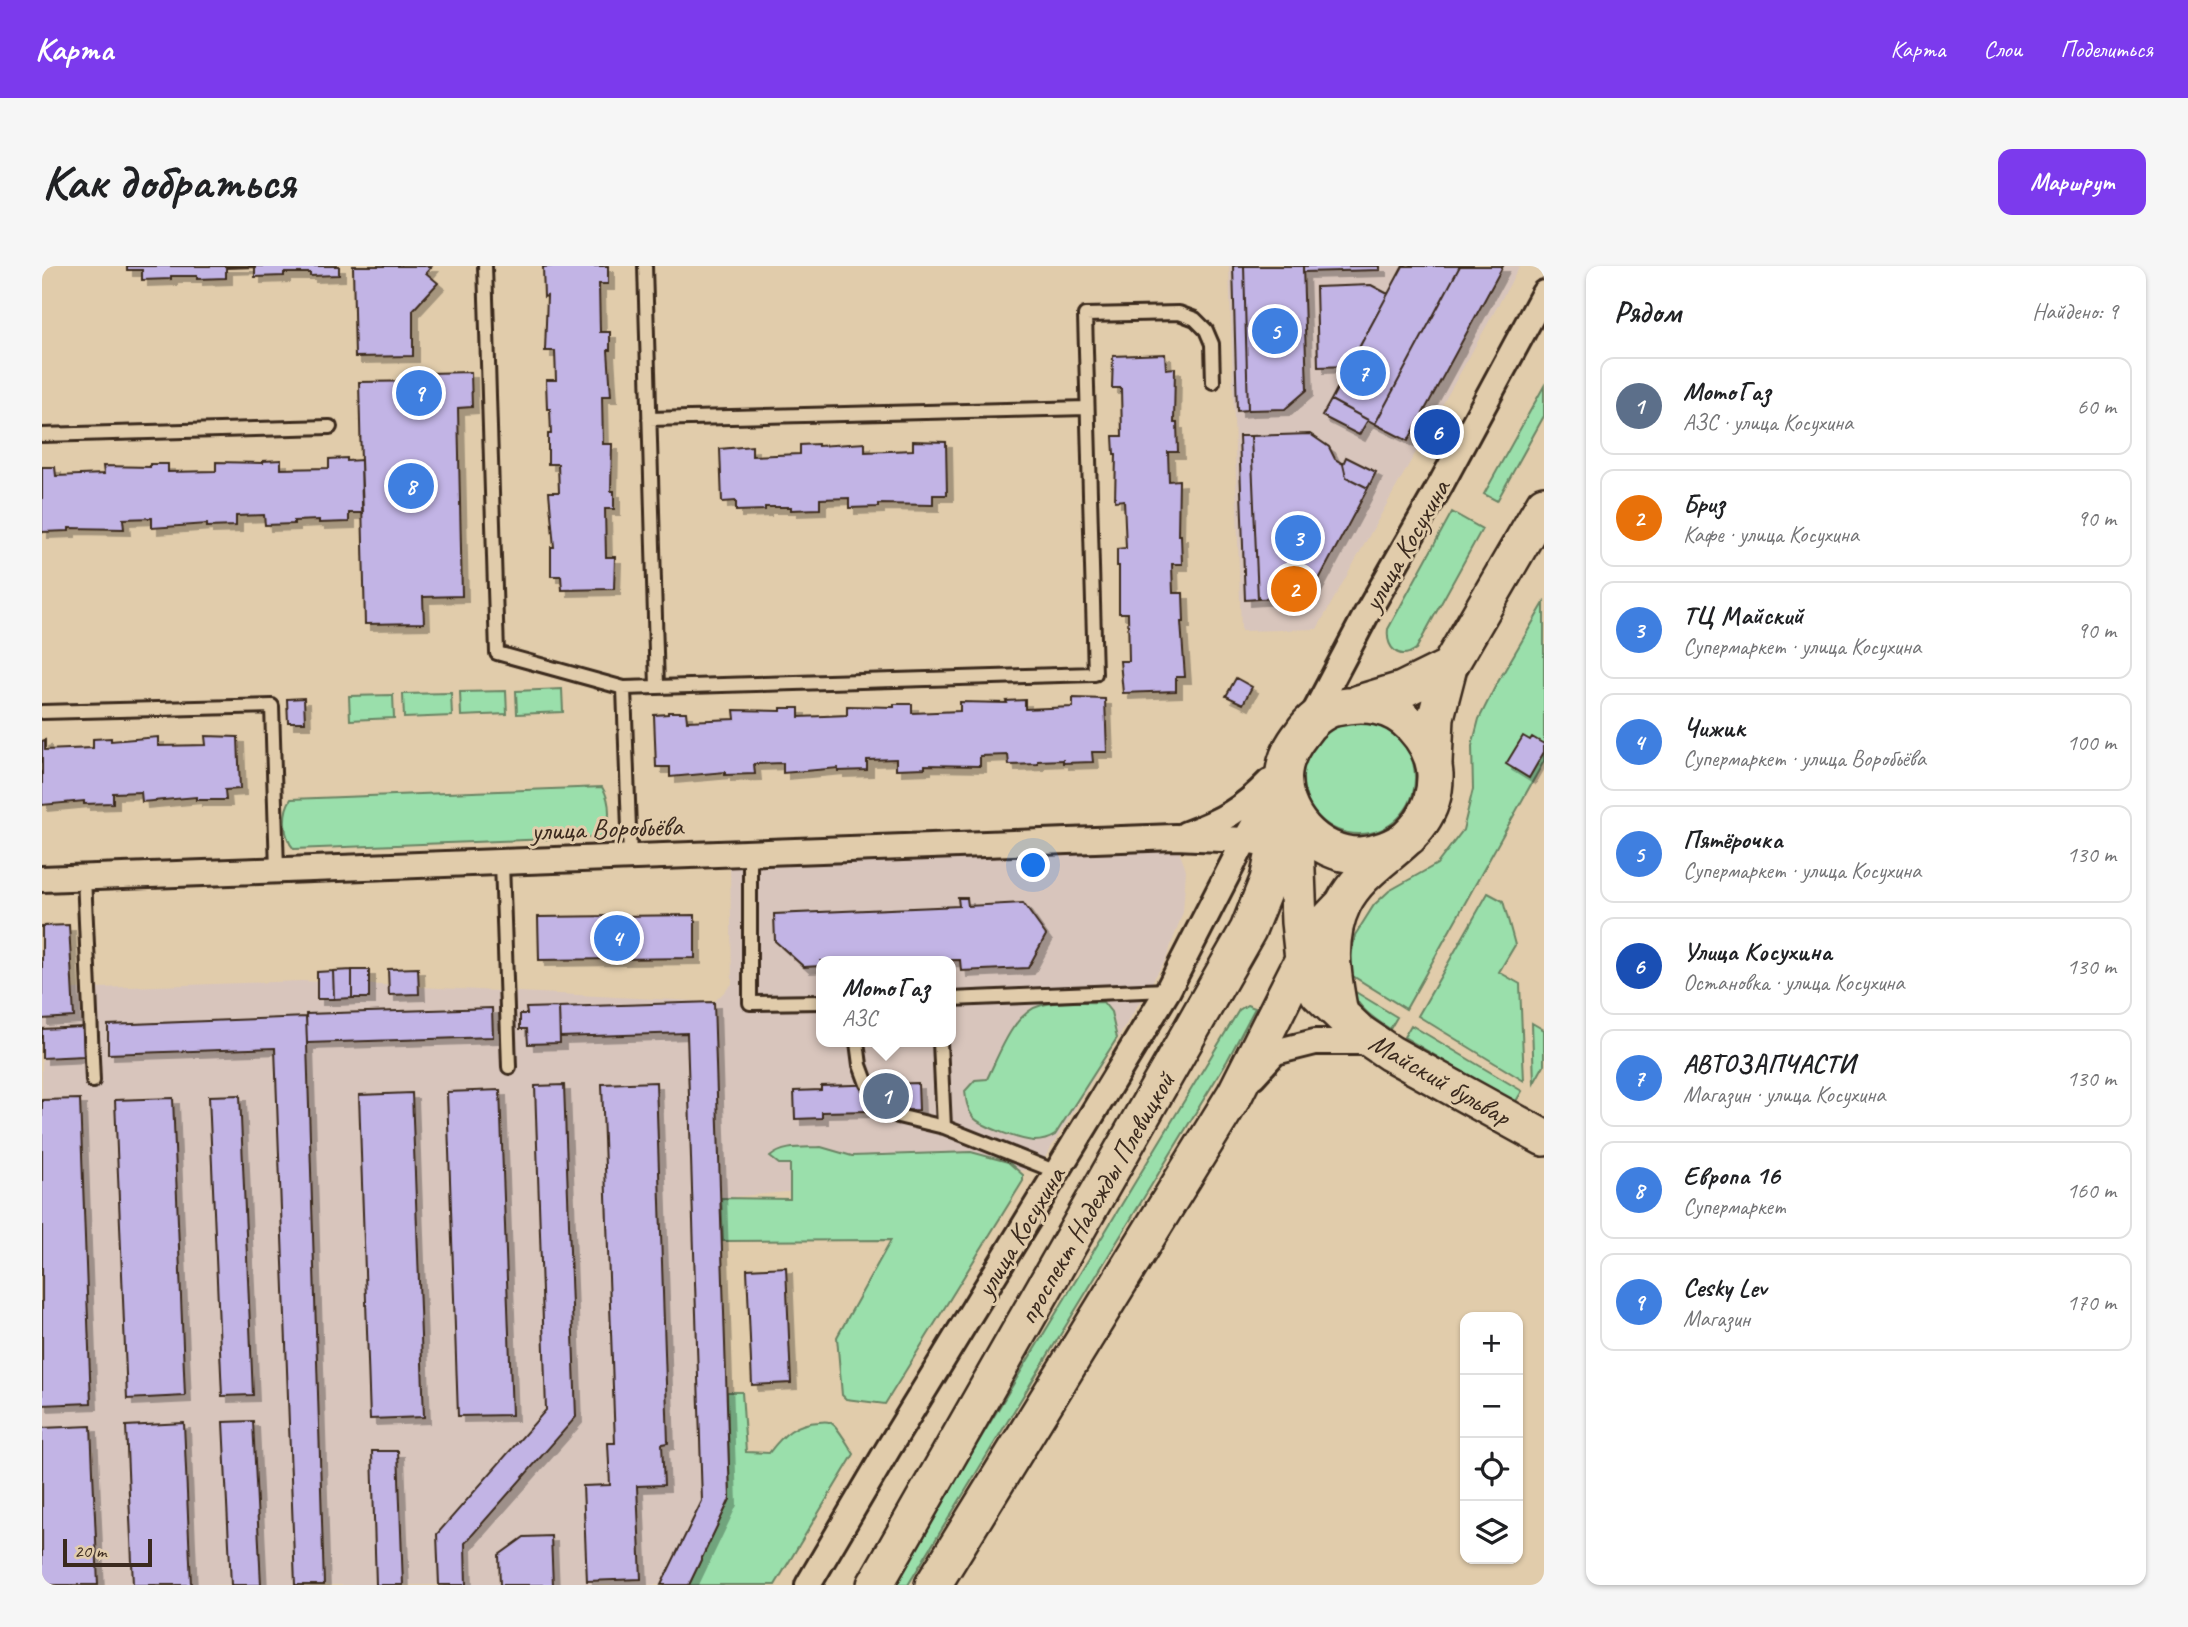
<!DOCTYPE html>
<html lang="ru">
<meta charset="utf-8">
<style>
body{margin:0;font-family:Caveat,sans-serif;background:#f6f6f6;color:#202124}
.controls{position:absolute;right:21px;bottom:21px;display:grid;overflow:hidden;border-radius:14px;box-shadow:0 2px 5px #0004}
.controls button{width:63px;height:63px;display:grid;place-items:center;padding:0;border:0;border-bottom:2px solid #e0e0e0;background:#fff;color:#202124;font:35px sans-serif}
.scale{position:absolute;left:21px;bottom:18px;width:89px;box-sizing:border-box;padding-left:7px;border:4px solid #3b2a1e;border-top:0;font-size:19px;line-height:24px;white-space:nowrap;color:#3b2a1e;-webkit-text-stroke:5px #e1ccab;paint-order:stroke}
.you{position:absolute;left:992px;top:600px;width:24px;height:24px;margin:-18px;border:5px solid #fff;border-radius:50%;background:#1a73e8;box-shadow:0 0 0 10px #1a73e833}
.badge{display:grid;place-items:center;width:46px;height:46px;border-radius:50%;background:#7c3aed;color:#fff;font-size:23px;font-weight:700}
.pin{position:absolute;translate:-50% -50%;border:4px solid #fff;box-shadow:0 2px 7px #0006}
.popup{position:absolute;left:774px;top:690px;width:140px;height:91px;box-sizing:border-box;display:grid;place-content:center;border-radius:14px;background:#fff;filter:drop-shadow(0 2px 5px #0005);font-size:23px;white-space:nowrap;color:#757577}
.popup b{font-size:26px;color:#202124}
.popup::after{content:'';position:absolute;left:50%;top:100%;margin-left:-14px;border:14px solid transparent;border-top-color:#fff}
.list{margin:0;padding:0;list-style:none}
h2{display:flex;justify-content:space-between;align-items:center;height:91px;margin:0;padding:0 28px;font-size:30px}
h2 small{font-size:23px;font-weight:400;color:#757577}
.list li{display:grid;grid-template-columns:46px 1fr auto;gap:21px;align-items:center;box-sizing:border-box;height:98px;margin:0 14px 14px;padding:0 14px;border:2px solid #e0e0e0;border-radius:14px}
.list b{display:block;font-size:26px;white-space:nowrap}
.list p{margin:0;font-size:23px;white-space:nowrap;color:#757577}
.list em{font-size:23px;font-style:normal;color:#757577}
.icon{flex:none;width:38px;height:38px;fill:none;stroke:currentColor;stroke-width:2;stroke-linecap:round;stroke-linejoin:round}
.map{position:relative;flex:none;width:1502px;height:1319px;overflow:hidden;border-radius:14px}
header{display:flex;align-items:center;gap:42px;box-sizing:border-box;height:98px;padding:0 35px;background:#7c3aed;color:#fff}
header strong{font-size:33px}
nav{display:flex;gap:38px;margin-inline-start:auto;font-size:24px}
.intro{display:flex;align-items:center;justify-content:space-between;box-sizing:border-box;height:168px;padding:0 42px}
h1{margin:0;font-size:49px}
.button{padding:18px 32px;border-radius:14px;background:#7c3aed;color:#fff;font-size:24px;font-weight:700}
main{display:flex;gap:42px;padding:0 42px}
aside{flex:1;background:#fff;border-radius:14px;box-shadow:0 2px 5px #0004}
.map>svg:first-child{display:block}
</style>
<header>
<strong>Карта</strong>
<nav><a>Карта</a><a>Слои</a><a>Поделиться</a></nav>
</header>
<div class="intro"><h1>Как добраться</h1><a class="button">Маршрут</a></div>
<main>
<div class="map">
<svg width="1502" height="1319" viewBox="0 0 1502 1319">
<defs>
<filter id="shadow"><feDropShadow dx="6" dy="6" stdDeviation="0" flood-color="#0004"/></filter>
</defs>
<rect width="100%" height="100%" fill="#e1ccab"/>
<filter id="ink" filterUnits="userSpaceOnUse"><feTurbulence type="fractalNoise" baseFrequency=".0143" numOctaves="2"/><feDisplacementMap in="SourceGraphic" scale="14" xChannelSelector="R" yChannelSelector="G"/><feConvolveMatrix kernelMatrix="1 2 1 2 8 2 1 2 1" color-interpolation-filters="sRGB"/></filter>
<g filter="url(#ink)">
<path fill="#d8c5bc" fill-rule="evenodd" d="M1187 0H1478L1275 363 1199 365Z
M1136 582 1144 604 1141 646 1124 693 996 903 679 932 688 1233 647 1319H0V724L260 715 672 736 690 718 688 600ZM779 695H909V776H779Z"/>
<path fill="#9adfab" stroke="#6a8464" stroke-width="2" d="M1502 120V150L1455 235 1442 228Z
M1410 246 1440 263 1374 383C1356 396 1344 381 1346 363Z
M1502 337V495L1364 743 1306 707 1313 669 1332 639 1347 625 1395 598 1421 564 1431 523 1430 480 1437 453 1453 421Z
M520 423 521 446 475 448 474 425Z
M464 425 465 448 419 450 418 426Z
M409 427 410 450 362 452 361 428Z
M351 429 352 452 308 454 307 430Z
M1261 512a56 56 0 1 1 112 0a56 56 0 1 1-112 0Z
M560 521C569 535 570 559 559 571L252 583C241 571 240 546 249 533Z
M1446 627 1461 635 1473 679 1457 706 1478 718 1482 815 1376 750Z
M1307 722 1355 751 1348 763C1329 751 1317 742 1307 722Z
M1061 736 1069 746 1075 772 1013 869C1007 873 999 875 992 875 978 874 940 861 931 851 925 843 924 834 923 825L933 814 945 813C957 789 971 746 1000 739 1018 734 1042 737 1061 736Z
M1205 739 1213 742 1185 795 866 1319H850L1197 744Z
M1490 757 1502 764V799L1492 817Z
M1369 759 1480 825 1473 837 1362 771Z
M779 881 810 890 929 886 966 896 981 909V915L843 1138 804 1133 800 1129 795 1071 849 974 681 975 679 932 748 933V898H737L728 891C742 879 761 882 779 881Z
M685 1126H700L704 1186 727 1187C741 1168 754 1157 777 1156 784 1155 788 1155 793 1160 800 1168 806 1179 812 1188L733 1319H647L688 1233Z"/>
<path fill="#c2b4e5" stroke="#3b2a1e" stroke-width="2" filter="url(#shadow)" d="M85 0H297V9L268 10V7H242V10L213 11V1L184 2V12L155 13V10H129V13L100 14V4H85Z
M311 0H390L384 7 396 17 371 44V90L313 91Z
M511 0H566V18H557L558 66H568V84H566L569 130H560L561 178H570L569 225H572V243H563L564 291H573L572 323 520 324 519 310H509V281H512L507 226H517L516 198H506V168H509L508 143H505L504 114H514L513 85H503L505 30 502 31 501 1Z
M1191 0H1202L1206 144 1195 145Z
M1202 0H1261L1265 124 1243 143 1206 144Z
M1261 0H1338V4L1261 6Z
M1361 0H1418L1333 158 1289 134Z
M1418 0H1461L1366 175 1333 158Z
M1329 19 1346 28 1307 100 1276 101 1274 21Z
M1123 88 1124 103 1133 102 1132 157H1135L1136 186H1126L1127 215 1137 214 1136 269H1139L1140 298H1130L1131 327H1141L1142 356H1139L1143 411H1134V425L1081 427 1078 395H1087L1086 347H1077V300H1075V283L1084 282 1082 234 1073 235 1074 188H1072L1071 170H1080L1079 122H1070L1071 90Z
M429 106 430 141 416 142 420 330 381 331 382 357 323 358 317 116 387 115V107Z
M1289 134 1326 154 1317 169 1280 150Z
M1268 168 1287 181 1293 193 1301 198 1304 211 1326 222 1267 332 1248 322V332L1216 333 1209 170Z
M1197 170H1209L1216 333 1203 334Z
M871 175 904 176 905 229H891V239L836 238V241L807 242V232L778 233V243L749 244V241H723V244L694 245V235L680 236 678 183 710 180V190L758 188V179L776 178V180L823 177V186L871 184Z
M1304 191 1334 206 1326 222 1304 211 1301 198Z
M305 192V195L319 194 321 247H307V256L277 257V254L252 255V258L223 259 222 249 194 250V260L165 261V258L110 262V252L81 253 82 263 27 262V265L0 266V201H13L14 210 62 208 61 200 108 201V198H126V206L174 205V196L221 197V195L239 194V203L287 202V193Z
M1194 412 1210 421 1201 438 1184 430Z
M262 432 263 456H246L245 433Z
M1031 432 1063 433 1065 486H1050L1051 496 1021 497V494L996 495V498L967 499 966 489 938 490V500L883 499V502L854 503V493L825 494V504L796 505V502L741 507V497L712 498 713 508 683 509V506L628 511V501H614L612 449 626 448V446H644L645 455 693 453 692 444 739 445V442H757V451L782 450 805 449V440L852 441V438H870V447L918 445V436L965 437 964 435 983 434V443L1031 441Z
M163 470 196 471 198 523 183 524 184 534H154V531L100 536 99 526 71 527V537L42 538V535L0 539V475L3 474V484L51 482V473L69 472V475L116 471V480L164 479Z
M1481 470 1488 474 1490 471 1502 478V486L1487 512 1464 498Z
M916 632H925L926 640 981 637 1004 669 986 702 919 705 918 694 779 695V700L762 701 733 675 732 648 917 640Z
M653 649V692L497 694 496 651Z
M27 659 32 751 0 753V660Z
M376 702 377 728 347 729 346 703Z
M310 704H327V732H310Z
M310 704V732L292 733 291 705Z
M291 705 292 733H275V706Z
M672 736 688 1233 647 1319H619L660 1235 645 767 518 771 517 741Z
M517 741 518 777 486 778 485 763H478V748H485L484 742Z
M450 742 451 771 265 777 264 748Z
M264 751 265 777 282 1319H253L233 782 66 788V759Z
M41 761 42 790 0 792V763Z
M614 816 626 1177 620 1178 622 1219 595 1220 599 1313 545 1315 541 1220 568 1219 566 1177H573L560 818Z
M876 817 877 844 780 846V852L753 853 752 825 779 824V820Z
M522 819 534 1151 423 1277 424 1319H397L395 1268 504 1144 493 820Z
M458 824 470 1149 416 1150 405 826Z
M370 827 382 1151 328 1153 317 829Z
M198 829 211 1129 180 1130 167 830Z
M131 832 143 1130 85 1133 73 834Z
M38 833 49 1137 0 1139V834Z
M744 1001 749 1117 710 1119 705 1003Z
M211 1155 219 1319H189L181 1156Z
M142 1157 149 1319H91L84 1160Z
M49 1160 56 1319H0V1162Z
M330 1185H356L361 1319H334Z
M509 1270 511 1319H458L457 1289 482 1271Z"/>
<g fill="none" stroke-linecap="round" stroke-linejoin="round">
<defs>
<path id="service" d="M443 0 455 387 582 422 1053 408 1043 49 1137 47 1153 53 1164 64 1170 78 1171 116
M603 0 615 421
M607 153 1045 142
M0 169 288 161
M582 422 588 591
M0 446 230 440 235 604
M708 587V737L779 736
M460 596 467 801
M42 611 51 815
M909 733 1125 724
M815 776 818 799 825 818
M898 776 902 861 1015 906
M844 844 856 850 902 861"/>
<path id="minor" d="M1267 457 1324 349 1399 218 1502 27
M1144 568C1180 555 1201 543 1227 516
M0 613 1133 571 1203 574 1247 582
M1211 810 1233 786 1273 776H1330
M766 1319 846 1183 1126 724 1203 574 1242 506"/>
<path id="secondary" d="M1317 437 1360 424 1407 401
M1392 497 1394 451 1407 401 1502 238
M1253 554 1257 656 1261 693 1276 727 1317 766 1348 787 1502 872
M1298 747C1291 711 1284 673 1301 638 1327 586 1395 576 1393 508 1392 490 1384 475 1371 461 1350 438 1322 436 1293 442 1280 445 1267 456 1260 467 1251 478 1244 490 1242 505 1237 548 1275 590 1318 589 1337 588 1351 581 1367 571
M833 1319 1206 664 1226 614 1244 531
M891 1319 1193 828 1261 693 1281 659 1301 638"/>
</defs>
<use href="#service" stroke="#3b2a1e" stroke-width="18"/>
<use href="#minor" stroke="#3b2a1e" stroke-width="30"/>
<use href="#secondary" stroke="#3b2a1e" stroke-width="40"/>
<use href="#service" stroke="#e1ccab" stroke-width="12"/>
<use href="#minor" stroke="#e1ccab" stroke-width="24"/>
<use href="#secondary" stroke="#e1ccab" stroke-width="35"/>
</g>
</g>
<g text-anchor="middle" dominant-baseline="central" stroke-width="6" stroke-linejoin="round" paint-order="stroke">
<g font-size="28" fill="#3b2a1e" stroke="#e1ccab">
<text transform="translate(1364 279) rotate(-60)">улица Косухина</text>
<text transform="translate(565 562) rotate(-2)">улица Воробьёва</text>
<text transform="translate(1398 813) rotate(30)">Майский бульвар</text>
<text transform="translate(1054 932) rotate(-60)">проспект Надежды Плевицкой</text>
<text transform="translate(978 966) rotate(-59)">улица Косухина</text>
</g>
</g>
</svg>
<div class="controls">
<button>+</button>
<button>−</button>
<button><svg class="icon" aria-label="locate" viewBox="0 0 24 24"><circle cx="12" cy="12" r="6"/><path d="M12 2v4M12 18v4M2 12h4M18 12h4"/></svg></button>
<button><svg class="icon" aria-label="layers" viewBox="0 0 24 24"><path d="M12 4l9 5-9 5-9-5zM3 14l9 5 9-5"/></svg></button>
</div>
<div class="scale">20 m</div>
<div class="you"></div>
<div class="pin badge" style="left:844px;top:830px;background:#5c6f8a">1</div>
<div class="popup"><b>МотоГаз</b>АЗС</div>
<div class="pin badge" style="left:1252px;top:323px;background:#e8710a">2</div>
<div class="pin badge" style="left:1256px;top:272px;background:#3f7fe0">3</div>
<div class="pin badge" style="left:575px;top:672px;background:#3f7fe0">4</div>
<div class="pin badge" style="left:1233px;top:65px;background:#3f7fe0">5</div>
<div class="pin badge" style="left:1395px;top:166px;background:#1a4fb4">6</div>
<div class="pin badge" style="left:1321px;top:107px;background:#3f7fe0">7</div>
<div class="pin badge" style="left:369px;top:220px;background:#3f7fe0">8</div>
<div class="pin badge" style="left:377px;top:127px;background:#3f7fe0">9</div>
</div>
<aside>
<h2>Рядом<small>Найдено: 9</small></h2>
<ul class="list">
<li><span class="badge" style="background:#5c6f8a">1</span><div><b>МотоГаз</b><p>АЗС · улица Косухина</p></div><em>60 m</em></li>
<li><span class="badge" style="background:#e8710a">2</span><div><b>Бриз</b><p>Кафе · улица Косухина</p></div><em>90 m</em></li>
<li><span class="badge" style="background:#3f7fe0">3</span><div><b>ТЦ Майский</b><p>Супермаркет · улица Косухина</p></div><em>90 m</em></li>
<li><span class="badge" style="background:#3f7fe0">4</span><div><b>Чижик</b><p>Супермаркет · улица Воробьёва</p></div><em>100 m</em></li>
<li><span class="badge" style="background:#3f7fe0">5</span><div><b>Пятёрочка</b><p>Супермаркет · улица Косухина</p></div><em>130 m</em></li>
<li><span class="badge" style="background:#1a4fb4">6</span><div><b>Улица Косухина</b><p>Остановка · улица Косухина</p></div><em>130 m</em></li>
<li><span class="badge" style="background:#3f7fe0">7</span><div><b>АВТОЗАПЧАСТИ</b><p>Магазин · улица Косухина</p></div><em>130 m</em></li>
<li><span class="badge" style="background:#3f7fe0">8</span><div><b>Европа 16</b><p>Супермаркет</p></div><em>160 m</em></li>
<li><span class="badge" style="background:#3f7fe0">9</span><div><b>Cesky Lev</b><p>Магазин</p></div><em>170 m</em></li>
</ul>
</aside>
</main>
